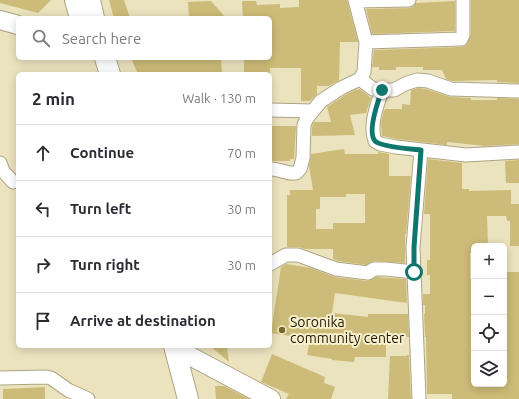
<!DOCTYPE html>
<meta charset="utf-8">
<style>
body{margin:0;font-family:Ubuntu,sans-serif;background:#f2f2f3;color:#2b2b33}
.controls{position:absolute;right:12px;bottom:12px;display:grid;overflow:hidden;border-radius:6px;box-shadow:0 2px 10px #0003}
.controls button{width:36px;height:36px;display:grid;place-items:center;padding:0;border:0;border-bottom:1px solid #e1e1e2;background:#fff;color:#2b2b33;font:20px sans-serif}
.stop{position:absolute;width:12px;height:12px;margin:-9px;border:3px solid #0f766e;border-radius:50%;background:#fff}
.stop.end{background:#0f766e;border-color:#fff;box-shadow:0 1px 4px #0008}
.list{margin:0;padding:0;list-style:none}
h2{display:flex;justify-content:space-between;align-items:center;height:52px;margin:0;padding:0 16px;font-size:17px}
h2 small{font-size:13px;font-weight:400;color:#7c7c81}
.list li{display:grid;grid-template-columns:26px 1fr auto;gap:12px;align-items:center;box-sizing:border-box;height:56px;padding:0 16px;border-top:1px solid #e1e1e2}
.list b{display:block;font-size:15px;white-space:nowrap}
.list em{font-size:13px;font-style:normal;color:#7c7c81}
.icon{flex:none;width:22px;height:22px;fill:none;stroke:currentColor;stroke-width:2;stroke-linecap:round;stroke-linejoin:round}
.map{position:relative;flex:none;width:519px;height:399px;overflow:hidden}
.search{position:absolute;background:#fff;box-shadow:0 2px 10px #0003;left:16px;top:16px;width:256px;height:44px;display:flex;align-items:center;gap:10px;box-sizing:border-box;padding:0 14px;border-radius:6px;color:#7c7c81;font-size:15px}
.panel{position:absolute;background:#fff;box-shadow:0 2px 10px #0003;left:16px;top:72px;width:256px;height:276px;border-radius:6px}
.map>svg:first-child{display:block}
</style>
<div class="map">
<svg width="519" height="399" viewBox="0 0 519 399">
<rect width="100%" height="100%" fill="#ebe2be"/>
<path fill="#cdbc79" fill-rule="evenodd" d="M0 0H51L38 13 0 3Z
M109 0H124L130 18H114Z
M299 0H347L358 42H340L339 80 329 86H317V94L310 101H301V68H270V74H244V58H270V18H243L242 1H256L257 5 280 4V8L299 7Z
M471 0H519V83L497 82V80L452 81 446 79 442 70H423V67H396V70H379V67H372L374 50 461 47 466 45 471 35Z
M211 1 226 18H189L188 2Z
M455 1V31L372 34 366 9 409 8 413 7 416 3Z
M131 58H221L222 74H138Z
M418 88 426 89 451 97 471 98V100H497V98L519 99V144L485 146 447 142V145L397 139 382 136 381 123 384 110 385 111V109H402V104L410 105 411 90Z
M360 89 371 98 366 113 350 115 355 135 312 136V127L314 122H331L327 107 345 95 355 90Z
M270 126H296L294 159H290V161H270Z
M344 149 345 154H378V152L389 154V176H411L406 234H405V263L374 261 366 265 338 261 333 259V249H306L298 247H287V195H290V190H313L309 166 311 154ZM346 194H365V223H333V229H316V209H320V197H346Z
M428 159 462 163V189H469V191L511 190V204H519V246H510V221H507L506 216H487L488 246H474V253H470V279H474V384H504V272H519V399H452V394H427L426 337H425L424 314H425V305H423V294H430V275H427V260H430V214H424Z
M519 160V183H506L505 161Z
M286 264 311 268 335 277 367 281 376 277 406 279 407 303 335 293 332 313 368 317V314H408L409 337H386V357H355L354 362 332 360V359L307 355 310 339 271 333 281 267Z
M210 346H227L229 362Z
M272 354 325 377 324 383 335 387 331 399H286L289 394 261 382Z
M407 355H409L411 399H388L390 356H407Z
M215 386H224L249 399H216Z
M45 387V399H3V389Z"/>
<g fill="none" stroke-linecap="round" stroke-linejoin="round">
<defs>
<path id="minor" d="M355 1 409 0
M366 42 461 39 463 35V0
M360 79 373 89 382 90H394L405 84 417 80 428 81 451 89 519 91
M382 90C377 106 369 125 375 141L380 144 396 147 466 155 519 152
M270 110 313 111
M0 163 3 171 13 182
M270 169C280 168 286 175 296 173L300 169 303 158 304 125 307 118 321 101 341 88 360 79 364 72 366 42 355 0
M270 264 286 255H298L336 269 368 273 374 269H385L415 272
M0 378 46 377 51 378 68 390 88 399
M419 399 413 247 421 150"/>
<path id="secondary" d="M0 20 18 25
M177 358 188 355 271 399"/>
<path id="primary" d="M75 0 80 18
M90 0 94 18
M105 58 110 74
M174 346 188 399"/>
</defs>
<use href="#minor" stroke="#aea583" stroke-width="15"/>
<use href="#secondary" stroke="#aea583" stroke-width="20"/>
<use href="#primary" stroke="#aea583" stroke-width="22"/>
<use href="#minor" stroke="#fff" stroke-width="13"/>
<use href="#secondary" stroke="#fff" stroke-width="18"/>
<use href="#primary" stroke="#fff" stroke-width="20"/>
</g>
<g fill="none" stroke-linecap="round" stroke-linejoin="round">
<path stroke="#0f766e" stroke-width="5" d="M382 90C378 101 367 132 375 141 380 147 412 149 421 150L414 247V272"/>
</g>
<circle fill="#756835" stroke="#f9f0cb" stroke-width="1.5" cx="282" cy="330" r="4"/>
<g text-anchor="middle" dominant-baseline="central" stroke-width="4" stroke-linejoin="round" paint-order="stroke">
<g font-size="14" fill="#1b180b" stroke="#f9f0cb" text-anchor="start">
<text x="290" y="322">Soronika<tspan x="290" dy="16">community center</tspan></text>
</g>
</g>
</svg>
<div class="controls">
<button>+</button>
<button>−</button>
<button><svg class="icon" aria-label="locate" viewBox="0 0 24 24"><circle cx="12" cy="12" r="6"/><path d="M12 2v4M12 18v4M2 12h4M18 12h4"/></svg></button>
<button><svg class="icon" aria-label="layers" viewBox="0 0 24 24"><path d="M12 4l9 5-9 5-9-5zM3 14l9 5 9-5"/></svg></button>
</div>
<div class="stop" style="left:414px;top:272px"></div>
<div class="stop end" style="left:382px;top:90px"></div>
<div class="search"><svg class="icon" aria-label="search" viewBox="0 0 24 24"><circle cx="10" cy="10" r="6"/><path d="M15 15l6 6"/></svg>Search here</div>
<section class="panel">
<h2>2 min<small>Walk · 130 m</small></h2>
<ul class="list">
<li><svg class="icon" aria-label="ahead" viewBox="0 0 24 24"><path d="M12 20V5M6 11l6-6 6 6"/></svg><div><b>Continue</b></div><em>70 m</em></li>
<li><svg class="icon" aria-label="left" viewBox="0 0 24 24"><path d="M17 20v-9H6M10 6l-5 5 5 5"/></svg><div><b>Turn left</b></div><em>30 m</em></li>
<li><svg class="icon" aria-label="right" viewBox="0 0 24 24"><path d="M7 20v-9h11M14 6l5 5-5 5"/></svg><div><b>Turn right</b></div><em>30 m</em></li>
<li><svg class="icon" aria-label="arrive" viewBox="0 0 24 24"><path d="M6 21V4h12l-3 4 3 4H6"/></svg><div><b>Arrive at destination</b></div></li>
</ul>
</section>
</div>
